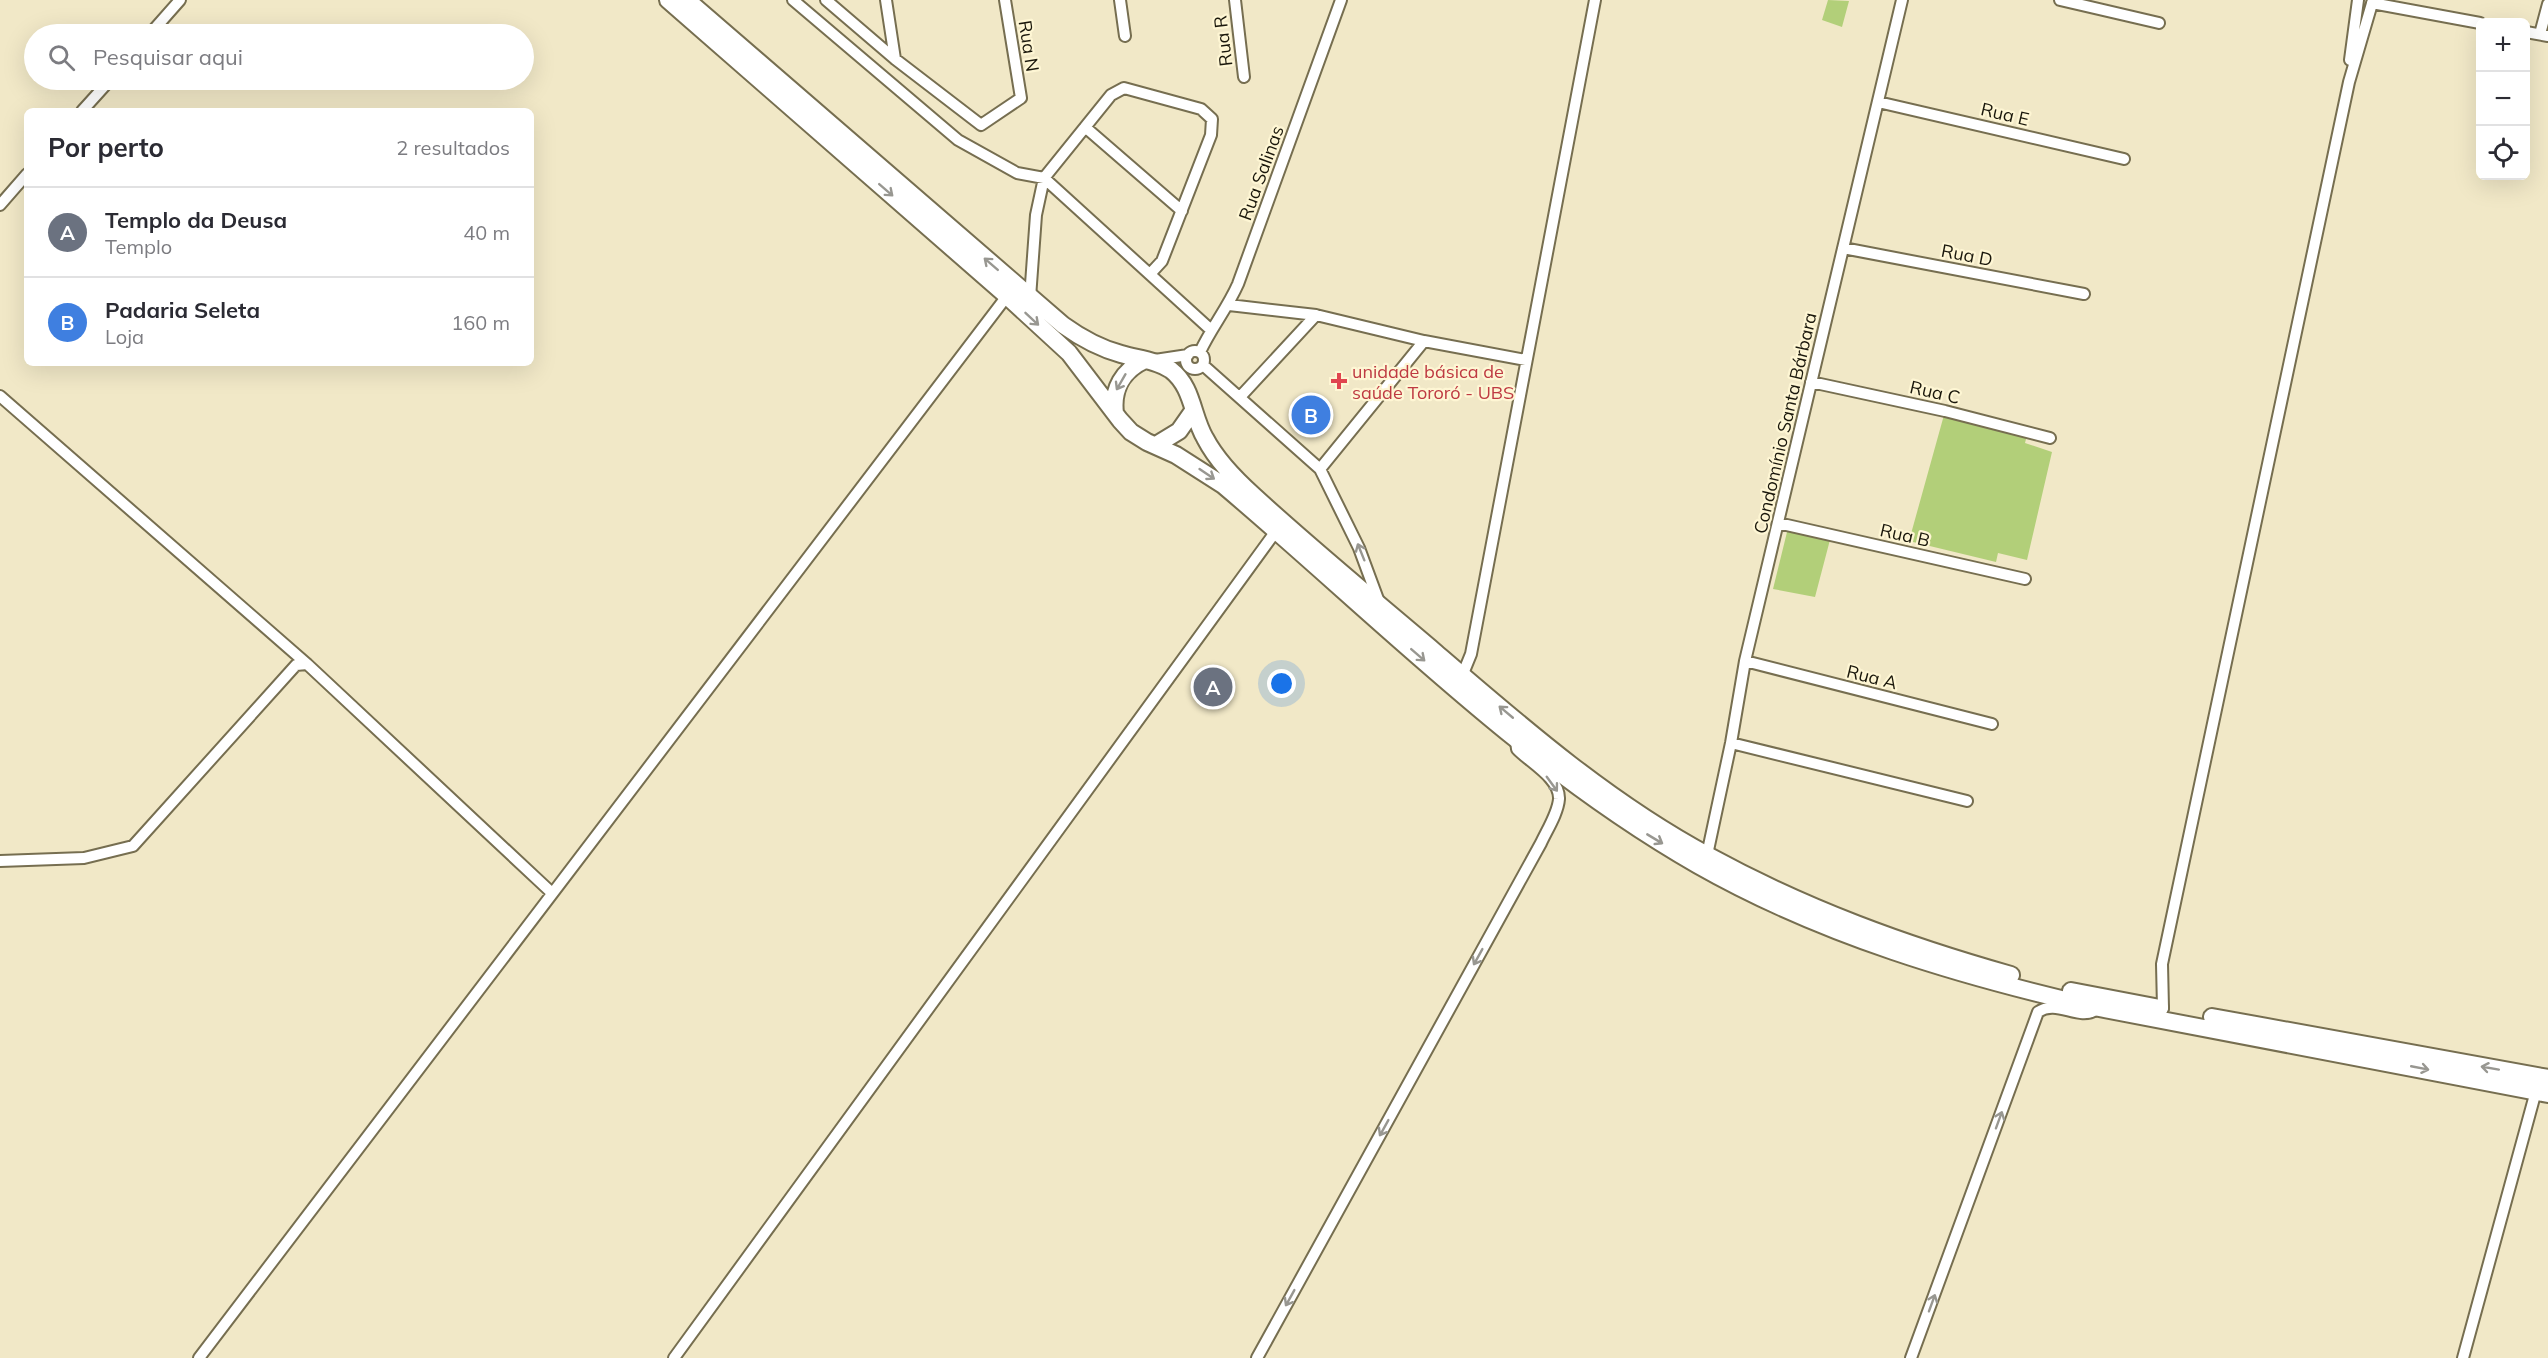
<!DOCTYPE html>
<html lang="pt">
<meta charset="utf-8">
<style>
body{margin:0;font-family:Mulish,sans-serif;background:#f7f7f7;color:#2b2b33}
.controls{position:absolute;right:18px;top:18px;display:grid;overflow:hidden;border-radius:9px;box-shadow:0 6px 24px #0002}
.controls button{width:54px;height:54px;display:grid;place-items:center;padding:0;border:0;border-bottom:2px solid #e1e1e2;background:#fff;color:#2b2b33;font:30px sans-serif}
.you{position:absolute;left:1282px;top:684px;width:21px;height:21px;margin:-15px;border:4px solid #fff;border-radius:50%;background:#1a73e8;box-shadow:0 0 0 9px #1a73e833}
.badge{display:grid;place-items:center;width:39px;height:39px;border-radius:50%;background:#2563eb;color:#fff;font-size:20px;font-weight:700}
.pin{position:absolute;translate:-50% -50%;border:3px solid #fff;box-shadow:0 2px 6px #0006}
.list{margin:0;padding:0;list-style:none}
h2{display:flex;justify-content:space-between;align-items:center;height:78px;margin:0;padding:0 24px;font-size:26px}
h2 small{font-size:20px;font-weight:400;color:#7c7c81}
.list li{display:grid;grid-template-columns:39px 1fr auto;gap:18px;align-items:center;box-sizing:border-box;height:90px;padding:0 24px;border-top:2px solid #e1e1e2}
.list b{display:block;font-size:22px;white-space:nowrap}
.list p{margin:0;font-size:20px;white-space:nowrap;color:#7c7c81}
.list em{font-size:20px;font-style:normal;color:#7c7c81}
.icon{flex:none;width:33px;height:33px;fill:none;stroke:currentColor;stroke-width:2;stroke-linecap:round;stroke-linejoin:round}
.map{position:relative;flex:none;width:2548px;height:1358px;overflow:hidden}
.search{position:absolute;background:#fff;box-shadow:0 6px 24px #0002;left:24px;top:24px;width:510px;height:66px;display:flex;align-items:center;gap:15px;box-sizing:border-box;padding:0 21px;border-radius:33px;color:#7c7c81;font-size:22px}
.panel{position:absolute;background:#fff;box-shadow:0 6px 24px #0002;left:24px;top:108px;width:510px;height:258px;border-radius:9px}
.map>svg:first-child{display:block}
</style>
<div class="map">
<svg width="2548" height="1358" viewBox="0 0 2548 1358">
<rect width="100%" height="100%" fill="#f1e8c7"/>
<path fill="#b2cf79" d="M1828 0 1849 1 1842 27 1822 20Z
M1944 415 2027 435 2025 443 2052 452 2027 560 1998 553 1996 562 1909 541Z
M1788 528 1831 536 1815 597 1773 589Z"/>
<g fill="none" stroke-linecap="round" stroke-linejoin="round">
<defs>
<path id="street" d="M793 0 958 140 1017 173 1044 178 1210 329
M826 0 895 59 981 125 1021 98 1005 0
M886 0 895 59
M1120 0 1125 36
M1235 0 1244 77
M2060 0 2159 23
M2372 3 2480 23
M2526 32 2548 36
M150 34 180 0
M2540 34 2548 4
M2350 60 2358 0
M1878 102 2124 159
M82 111 110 80
M1085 127 1182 211
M0 205 27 174
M1843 248 2084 294
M1030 298 1036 215 1044 178 1111 95 1124 88 1201 109 1212 119 1211 135 1162 261 1150 274
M1229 305 1316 315 1424 341 1526 360
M1186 360a9 9 0 1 1 18 0a9 9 0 1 1-18 0Z
M1200 352C1211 328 1227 309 1238 284L1341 0
M1155 360 1188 355
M1203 365 1320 469 1359 548 1379 602
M1811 382 1945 411 2050 438
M0 396 307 664 552 893
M1240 397 1316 315
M1320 469 1424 341
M1778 523 2025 579
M1745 661 1992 724
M1462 676 1471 654 1595 0
M1731 743 1967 801
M1707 855 1731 743 1745 661 1902 0
M0 861 84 858 133 846 296 665 307 664
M2163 1008 2162 964 2349 82 2373 0
M199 1358 1007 296
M674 1358 1276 531
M1257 1358 1541 843C1547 830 1558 813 1559 799 1560 778 1529 762 1517 749L1516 741
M1911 1358 2038 1012C2057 999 2078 1021 2096 1010
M2463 1358 2536 1091"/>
<path id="primary" d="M668 0 1007 296 1069 353 1120 420 1131 432 1147 442 1176 455 1223 485C1378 616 1521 764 1698 865 1823 936 1960 976 2099 1008L2548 1094
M687 0 1063 325C1081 338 1099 348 1121 354 1138 359 1156 360 1171 370 1193 387 1192 416 1205 438 1217 461 1235 479 1254 496 1313 550 1374 600 1434 651 1520 725 1608 802 1709 856 1806 909 1905 945 2011 975
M1115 413C1112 389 1123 370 1145 360
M1156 445 1179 431 1193 411
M2071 991 2160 1008
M2212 1017 2548 1078"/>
</defs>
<use href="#street" stroke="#766e50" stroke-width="14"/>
<use href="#primary" stroke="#766e50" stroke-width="20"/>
<use href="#street" stroke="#fff" stroke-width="10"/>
<use href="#primary" stroke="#fff" stroke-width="16"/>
</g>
<defs><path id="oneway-shaft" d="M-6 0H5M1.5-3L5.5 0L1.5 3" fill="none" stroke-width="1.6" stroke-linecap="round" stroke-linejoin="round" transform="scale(1.5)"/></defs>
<g stroke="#989791">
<use href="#oneway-shaft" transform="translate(886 190) rotate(41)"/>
<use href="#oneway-shaft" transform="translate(991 264) rotate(-139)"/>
<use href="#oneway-shaft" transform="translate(1032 319) rotate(43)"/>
<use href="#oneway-shaft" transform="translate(1121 382) rotate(120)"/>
<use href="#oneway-shaft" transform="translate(1207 474) rotate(34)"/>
<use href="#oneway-shaft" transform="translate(1361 552) rotate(-112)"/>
<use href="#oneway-shaft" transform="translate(1418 655) rotate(41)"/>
<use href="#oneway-shaft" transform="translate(1506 712) rotate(-140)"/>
<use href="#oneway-shaft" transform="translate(1552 784) rotate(54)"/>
<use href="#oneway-shaft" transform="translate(1655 839) rotate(31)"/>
<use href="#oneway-shaft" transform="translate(1478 957) rotate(119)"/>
<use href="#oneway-shaft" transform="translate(2420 1068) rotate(11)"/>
<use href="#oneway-shaft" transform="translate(2490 1068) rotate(-170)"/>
<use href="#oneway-shaft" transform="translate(1999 1120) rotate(-70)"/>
<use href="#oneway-shaft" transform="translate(1384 1128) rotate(119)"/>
<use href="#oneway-shaft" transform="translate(1290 1298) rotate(119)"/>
<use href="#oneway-shaft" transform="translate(1932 1303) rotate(-70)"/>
</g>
<path fill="#e0444e" stroke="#fef6d4" stroke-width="2" d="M1336 372h6v6h6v6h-6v6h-6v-6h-6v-6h6z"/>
<g text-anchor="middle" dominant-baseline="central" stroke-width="4.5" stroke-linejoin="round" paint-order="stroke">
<g font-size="18" fill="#1a170b" stroke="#fef6d4">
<text transform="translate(1223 41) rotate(-97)">Rua R</text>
<text transform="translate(1029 46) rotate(81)">Rua N</text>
<text transform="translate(2005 114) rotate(13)">Rua E</text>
<text transform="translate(1261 173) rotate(-70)">Rua Salinas</text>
<text transform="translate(1967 255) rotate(11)">Rua D</text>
<text transform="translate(1935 392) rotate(13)">Rua C</text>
<text transform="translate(1785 423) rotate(-77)">Condomínio Santa Bárbara</text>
<text transform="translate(1905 535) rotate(13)">Rua B</text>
<text transform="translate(1872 677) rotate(14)">Rua A</text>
</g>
<g font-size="18" fill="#be3a42" stroke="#fef6d4" text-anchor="start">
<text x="1352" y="371">unidade básica de<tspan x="1352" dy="21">saúde Tororó - UBS</tspan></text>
</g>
</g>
</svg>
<div class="controls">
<button>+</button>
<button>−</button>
<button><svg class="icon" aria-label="locate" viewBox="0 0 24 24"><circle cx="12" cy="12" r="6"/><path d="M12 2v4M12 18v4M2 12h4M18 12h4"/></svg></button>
</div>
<div class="you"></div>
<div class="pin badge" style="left:1213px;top:687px;background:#6b7280">A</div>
<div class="pin badge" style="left:1311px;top:415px;background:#3f7fe0">B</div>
<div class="search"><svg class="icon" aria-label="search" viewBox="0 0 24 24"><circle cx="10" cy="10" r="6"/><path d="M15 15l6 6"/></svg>Pesquisar aqui</div>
<section class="panel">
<h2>Por perto<small>2 resultados</small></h2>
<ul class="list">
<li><span class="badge" style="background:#6b7280">A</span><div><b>Templo da Deusa</b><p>Templo</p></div><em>40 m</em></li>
<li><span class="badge" style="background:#3f7fe0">B</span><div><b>Padaria Seleta</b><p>Loja</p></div><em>160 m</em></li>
</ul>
</section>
</div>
